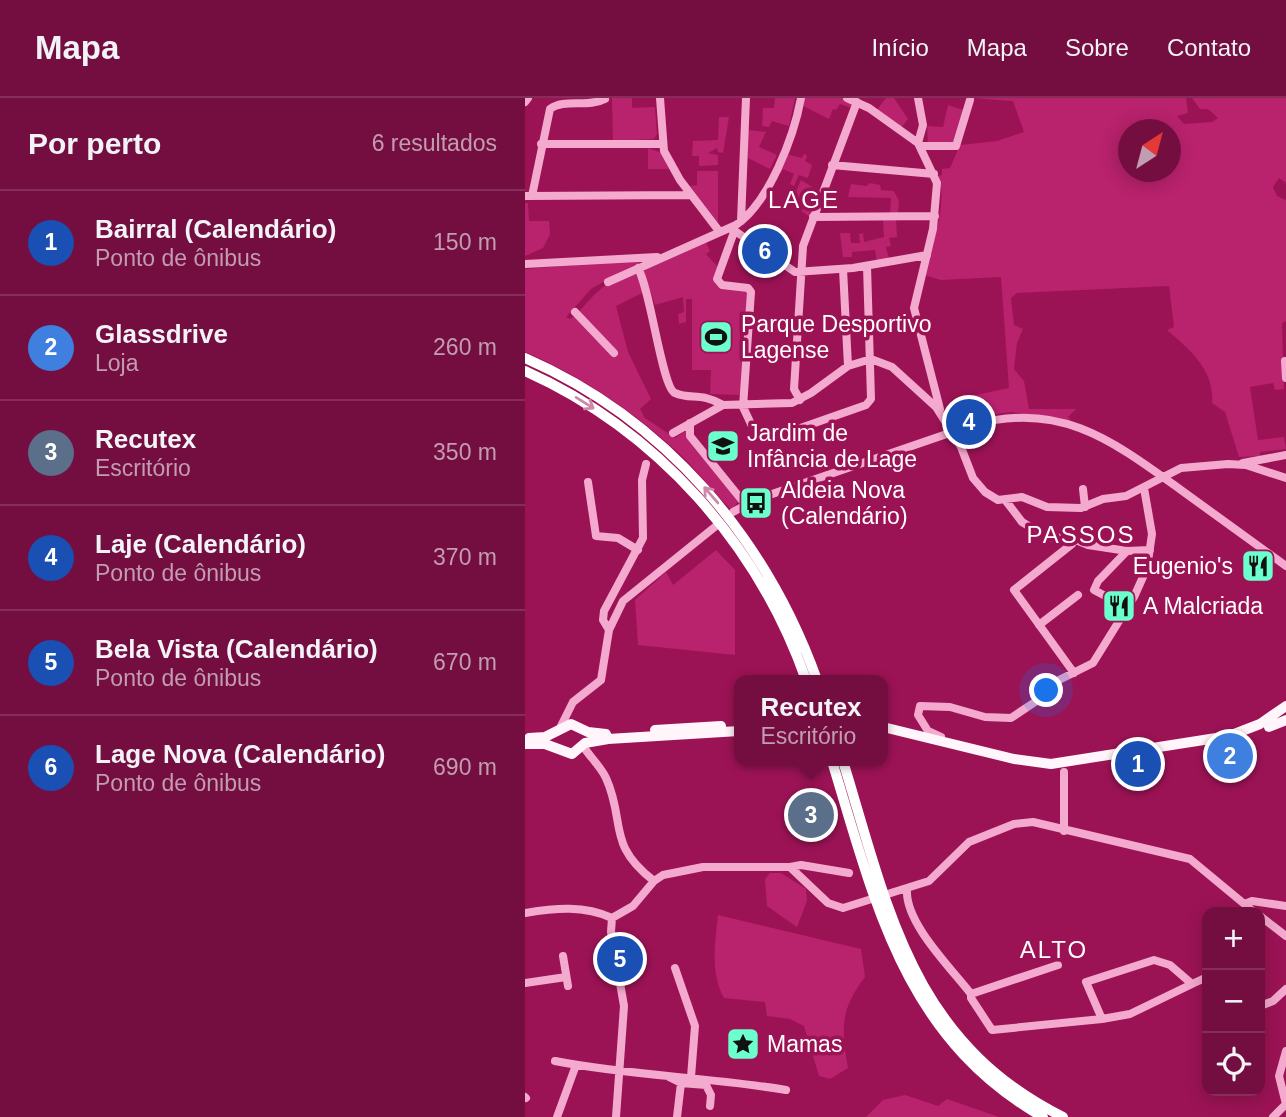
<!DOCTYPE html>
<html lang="pt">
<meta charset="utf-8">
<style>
body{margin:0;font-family:Arial,sans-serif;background:#7a1747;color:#f1f3f6}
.controls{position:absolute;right:21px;bottom:21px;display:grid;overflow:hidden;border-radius:14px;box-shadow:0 4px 18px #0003}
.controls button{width:63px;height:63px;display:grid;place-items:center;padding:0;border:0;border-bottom:2px solid #862e59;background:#750e40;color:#f1f3f6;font:35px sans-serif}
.compass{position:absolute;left:593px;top:21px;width:63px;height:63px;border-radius:50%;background:#750e40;box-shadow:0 4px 18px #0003;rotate:36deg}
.you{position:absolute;left:522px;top:593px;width:24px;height:24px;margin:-18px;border:5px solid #fff;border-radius:50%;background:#1a73e8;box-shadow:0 0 0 10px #1a73e833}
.badge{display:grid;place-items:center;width:46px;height:46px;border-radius:50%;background:#8c9099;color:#fff;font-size:23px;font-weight:700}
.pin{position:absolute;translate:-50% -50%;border:4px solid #fff;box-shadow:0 2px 7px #0006}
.popup{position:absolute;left:209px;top:577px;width:154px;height:91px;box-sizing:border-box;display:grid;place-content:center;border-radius:14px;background:#750e40;filter:drop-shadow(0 2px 5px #0005);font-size:23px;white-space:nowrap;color:#c29cb1}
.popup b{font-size:26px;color:#f1f3f6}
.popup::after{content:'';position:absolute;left:50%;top:100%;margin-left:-14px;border:14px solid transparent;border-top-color:#750e40}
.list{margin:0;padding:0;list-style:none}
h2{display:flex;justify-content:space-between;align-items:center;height:91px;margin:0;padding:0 28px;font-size:30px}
h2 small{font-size:23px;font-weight:400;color:#c29cb1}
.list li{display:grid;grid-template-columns:46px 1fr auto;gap:21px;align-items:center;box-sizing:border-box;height:105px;padding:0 28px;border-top:2px solid #862e59}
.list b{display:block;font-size:26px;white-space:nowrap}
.list p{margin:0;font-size:23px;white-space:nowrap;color:#c29cb1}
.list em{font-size:23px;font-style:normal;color:#c29cb1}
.icon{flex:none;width:38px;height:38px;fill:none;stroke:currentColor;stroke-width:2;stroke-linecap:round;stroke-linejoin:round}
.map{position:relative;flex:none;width:761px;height:1019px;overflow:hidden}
header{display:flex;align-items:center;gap:42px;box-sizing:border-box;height:98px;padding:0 35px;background:#750e40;border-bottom:2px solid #862e59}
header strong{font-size:33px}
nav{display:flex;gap:38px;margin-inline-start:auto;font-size:24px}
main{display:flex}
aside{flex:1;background:#750e40}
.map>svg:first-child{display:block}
</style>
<header>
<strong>Mapa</strong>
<nav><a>Início</a><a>Mapa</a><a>Sobre</a><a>Contato</a></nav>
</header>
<main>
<aside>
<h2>Por perto<small>6 resultados</small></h2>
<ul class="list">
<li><span class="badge" style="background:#1a4fb4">1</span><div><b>Bairral (Calendário)</b><p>Ponto de ônibus</p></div><em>150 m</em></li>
<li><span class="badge" style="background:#3f7fe0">2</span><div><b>Glassdrive</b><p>Loja</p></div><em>260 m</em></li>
<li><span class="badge" style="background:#5c6f8a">3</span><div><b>Recutex</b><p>Escritório</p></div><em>350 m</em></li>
<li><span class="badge" style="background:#1a4fb4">4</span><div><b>Laje (Calendário)</b><p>Ponto de ônibus</p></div><em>370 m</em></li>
<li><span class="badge" style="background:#1a4fb4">5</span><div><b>Bela Vista (Calendário)</b><p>Ponto de ônibus</p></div><em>670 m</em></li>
<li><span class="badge" style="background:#1a4fb4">6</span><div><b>Lage Nova (Calendário)</b><p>Ponto de ônibus</p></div><em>690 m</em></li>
</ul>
</aside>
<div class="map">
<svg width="761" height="1019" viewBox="0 0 761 1019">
<rect width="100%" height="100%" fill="#9c1355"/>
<path fill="#b9226d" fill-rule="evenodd" d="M87 0H107V10L130 9 132 36 129 41 88 43Z
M250 0H270L264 28 247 23 244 29 237 28 238 10H249Z
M279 0H316L328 6 327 10 315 6 311 12 308 11 304 21 278 8Z
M361 0H369L383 21 376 30 352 12Z
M446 0H661L663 15 652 18 659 26 687 24 693 20 683 11H675L667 0H761V85L754 80 748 89 752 98 761 102V223L757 225 759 291 750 292 748 285 725 289 733 342 759 339 761 351 735 354V358L714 359 700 314 687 305C690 272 664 251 642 232L649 229 644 188 492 195 486 200 489 227 498 231 492 245 489 271 499 283 504 311H551L543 319 546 322 486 314 443 320 437 300 484 290 476 179 416 182 399 177C406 152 424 103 413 78L417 77V71L425 70 435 47 472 43 499 34 488 3ZM604 32H646V74H604Z
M423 7 438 12 429 44 403 45 402 28 418 29Z
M194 19H204L198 55 193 54 192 50 183 55 193 57V67L174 68V58H167L168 43 193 42Z
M223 32 241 34 234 49 252 57 245 71 223 60Z
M123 50 137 55 144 71H123Z
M261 56 277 60 279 56 282 58 280 63 287 67 283 80 274 77 269 88 265 86 269 76 258 71 256 75 253 73Z
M172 73H193V125L165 88 172 87Z
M276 82 295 94 285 119 269 108 272 102 268 100Z
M345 85 355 87 356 92 369 93 374 103 373 116H365L366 100 323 99 326 86 341 88Z
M0 105H3L4 123H24L25 136 18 150 0 158Z
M358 121H371L372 139 364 140 366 148 361 149 364 161 352 163 350 152 327 154V159H318L315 135H325L326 145H335L334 136 338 135 339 144 359 139Z
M180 142 185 153 181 156 193 169 190 185 195 190 223 193 221 232 215 233V245L221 246 215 297 185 296 186 272H167V201H161V224L154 226 153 216 159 214 158 199 130 207 118 171Z
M115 162 114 166 67 190 41 219 45 221 50 218C66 201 86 173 113 177L121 193 91 208 103 254 126 301 115 311 120 320 150 340 161 333 213 404 207 412C191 398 176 377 160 361 114 317 59 279 0 254V171Z
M191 452 210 472V557L113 547 110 502 141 474 148 487Z
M245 775H256L281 791 282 803 272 829 242 808 240 781Z
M193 817 336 851 340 879C315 912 316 930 323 970L305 981 294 978 279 928 265 921 242 918 240 904 199 900C185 875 190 844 193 817Z
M380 997 413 1008 422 1001 474 1019H341L358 1002Z"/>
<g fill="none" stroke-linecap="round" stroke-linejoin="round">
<path stroke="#f4a9ce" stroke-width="8" d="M135 0 139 53 155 82 194 133
M322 0 344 10 393 45 412 85 408 131 389 210 415 311
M393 0 398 27 393 45
M0 4 3 0
M16 46H136
M396 48H431L445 2
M307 67 409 76
M0 98 166 97
M7 98 25 11C39 0 63 10 80 1
M288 119 410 118
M216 123 221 0
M207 131 270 174 328 170 402 157
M209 134 192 181 197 187 223 190 226 194 218 309 226 326 244 341 341 307 346 301 342 168
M0 166 132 159
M113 170C126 193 137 290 150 295 166 302 176 294 198 307
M318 171 323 268
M83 184 211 127C244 105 269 38 276 0
M50 214 89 255
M760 263 761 280
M275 302 269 291 278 148 332 4
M165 325V338L220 406
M148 335 198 307 267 305 286 295 323 268 346 261 367 269 411 309 436 349 448 380 460 394 473 402 497 399 522 409 556 410 578 401 601 398 656 370 703 366 721 367 761 380
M718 365 761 357
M63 384 71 438 93 440 113 452
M558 391 560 409
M481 403 497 424 522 439 546 440 563 447 602 453 625 452
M208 414 230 402 445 328C534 301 588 343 656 392 691 417 726 443 761 468
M548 440 547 446 489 492 549 575
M602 453 573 483 569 492 603 510
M514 527 553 497
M84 532 78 522 79 513 118 440 117 382 121 366
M34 632 48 604 76 582 84 532 98 503 191 428
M416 639 403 633 393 617 395 608 425 609 460 619 486 620 519 598 528 585 568 565 609 499 622 470 627 436 619 390
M58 648C65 659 76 669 81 680 101 724 81 746 129 783
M539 733V674
M265 769 276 767 324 775
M382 792C380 825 426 870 446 896
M720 806 727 803 761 808
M0 815C30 810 59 807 87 820
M735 818 761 838
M38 858 43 888
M533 867 446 896V900L467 932 577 921
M150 870 170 928 166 979
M0 885 41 879
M667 886 605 916 577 921 561 884 629 862 645 867 667 886 682 879
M735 908 748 903 761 891
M30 963C107 978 184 979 261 992
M144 979 156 985 152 1019
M156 985 181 987 186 997 185 1008
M0 999 1 1000
M32 1019 51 967
M91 1019 99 908 86 834 87 820 108 808 129 783 138 777 178 769H265L303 805 318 810 404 783 444 744 489 726 508 724 665 761 729 814
M748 1019 761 1006 754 978 761 953"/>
<path stroke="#fff5fa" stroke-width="10" d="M358 629 489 661 526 666 704 638 735 626 761 608
M744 629 761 622
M130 632 196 628
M4 640 20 639 46 626 63 634 81 636
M0 646H20L47 656 60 645 83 641 214 633"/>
<path stroke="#fff" stroke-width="10" d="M0 260C140 321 241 440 292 582
M0 273C132 332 233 446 281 582
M307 663C350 804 379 940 518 1019
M318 663C363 810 386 943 538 1019"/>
</g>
<defs><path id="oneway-shaft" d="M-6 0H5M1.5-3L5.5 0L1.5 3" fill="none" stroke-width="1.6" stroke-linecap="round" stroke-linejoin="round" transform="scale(1.75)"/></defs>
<g stroke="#ce89aa">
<use href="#oneway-shaft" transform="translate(60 305) rotate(32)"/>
<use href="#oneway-shaft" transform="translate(186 397) rotate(-131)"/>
</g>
<defs>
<symbol id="stadium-square" viewBox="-11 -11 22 22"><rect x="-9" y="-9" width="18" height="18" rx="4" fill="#6bffcd" stroke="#9c1355"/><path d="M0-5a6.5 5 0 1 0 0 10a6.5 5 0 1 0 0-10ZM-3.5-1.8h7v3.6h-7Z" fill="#111"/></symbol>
<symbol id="school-square" viewBox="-11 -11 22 22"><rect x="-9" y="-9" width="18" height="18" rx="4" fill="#6bffcd" stroke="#9c1355"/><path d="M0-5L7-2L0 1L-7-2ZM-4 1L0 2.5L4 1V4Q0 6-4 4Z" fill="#111"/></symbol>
<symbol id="bus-square" viewBox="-11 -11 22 22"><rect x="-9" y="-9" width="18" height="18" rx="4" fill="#6bffcd" stroke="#9c1355"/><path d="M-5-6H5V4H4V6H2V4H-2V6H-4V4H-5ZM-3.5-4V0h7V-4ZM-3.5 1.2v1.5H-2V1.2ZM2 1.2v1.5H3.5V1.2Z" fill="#111"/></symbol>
<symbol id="restaurant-square" viewBox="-11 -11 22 22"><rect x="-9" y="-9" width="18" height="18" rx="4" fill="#6bffcd" stroke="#9c1355"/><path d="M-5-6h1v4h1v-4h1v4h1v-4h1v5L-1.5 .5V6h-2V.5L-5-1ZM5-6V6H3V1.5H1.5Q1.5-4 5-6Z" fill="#111"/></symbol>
<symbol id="sight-square" viewBox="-11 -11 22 22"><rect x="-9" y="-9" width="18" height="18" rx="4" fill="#6bffcd" stroke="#9c1355"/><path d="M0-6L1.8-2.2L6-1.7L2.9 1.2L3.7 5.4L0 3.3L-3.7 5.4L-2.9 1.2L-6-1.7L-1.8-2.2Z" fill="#111"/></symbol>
</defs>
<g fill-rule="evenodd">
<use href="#stadium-square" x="172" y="220" width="38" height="38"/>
<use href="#school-square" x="179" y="329" width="38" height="38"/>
<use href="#bus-square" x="212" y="386" width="38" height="38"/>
<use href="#restaurant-square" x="714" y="449" width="38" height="38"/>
<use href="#restaurant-square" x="575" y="489" width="38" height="38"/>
<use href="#sight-square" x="199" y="927" width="38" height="38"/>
</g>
<g text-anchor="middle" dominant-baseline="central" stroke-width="7" stroke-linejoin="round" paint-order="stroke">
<g font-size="23" fill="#fff" stroke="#9c1355" text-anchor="start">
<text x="216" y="226">Parque Desportivo<tspan x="216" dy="26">Lagense</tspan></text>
<text x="222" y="335">Jardim de<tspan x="222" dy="26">Infância de Lage</tspan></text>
<text x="256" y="392">Aldeia Nova<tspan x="256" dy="26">(Calendário)</tspan></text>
<text x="708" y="468" text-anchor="end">Eugenio's</text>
<text x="618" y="508">A Malcriada</text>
<text x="242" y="946">Mamas</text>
</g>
<g font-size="24" letter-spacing="2" fill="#fff" stroke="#9c1355">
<text x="279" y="101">LAGE</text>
<text x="556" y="436">PASSOS</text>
<text x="529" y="851">ALTO</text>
</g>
</g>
</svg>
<div class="controls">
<button>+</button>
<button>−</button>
<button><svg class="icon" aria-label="locate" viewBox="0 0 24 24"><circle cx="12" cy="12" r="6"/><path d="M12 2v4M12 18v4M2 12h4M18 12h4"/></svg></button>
</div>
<svg class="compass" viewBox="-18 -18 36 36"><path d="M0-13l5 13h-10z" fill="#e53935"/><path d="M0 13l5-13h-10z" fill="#c29cb1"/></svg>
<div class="you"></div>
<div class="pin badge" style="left:613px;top:666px;background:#1a4fb4">1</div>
<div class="pin badge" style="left:705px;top:658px;background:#3f7fe0">2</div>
<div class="pin badge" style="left:286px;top:717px;background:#5c6f8a">3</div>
<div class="popup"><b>Recutex</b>Escritório</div>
<div class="pin badge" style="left:444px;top:324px;background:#1a4fb4">4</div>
<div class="pin badge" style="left:95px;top:861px;background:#1a4fb4">5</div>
<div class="pin badge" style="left:240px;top:153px;background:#1a4fb4">6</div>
</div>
</main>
